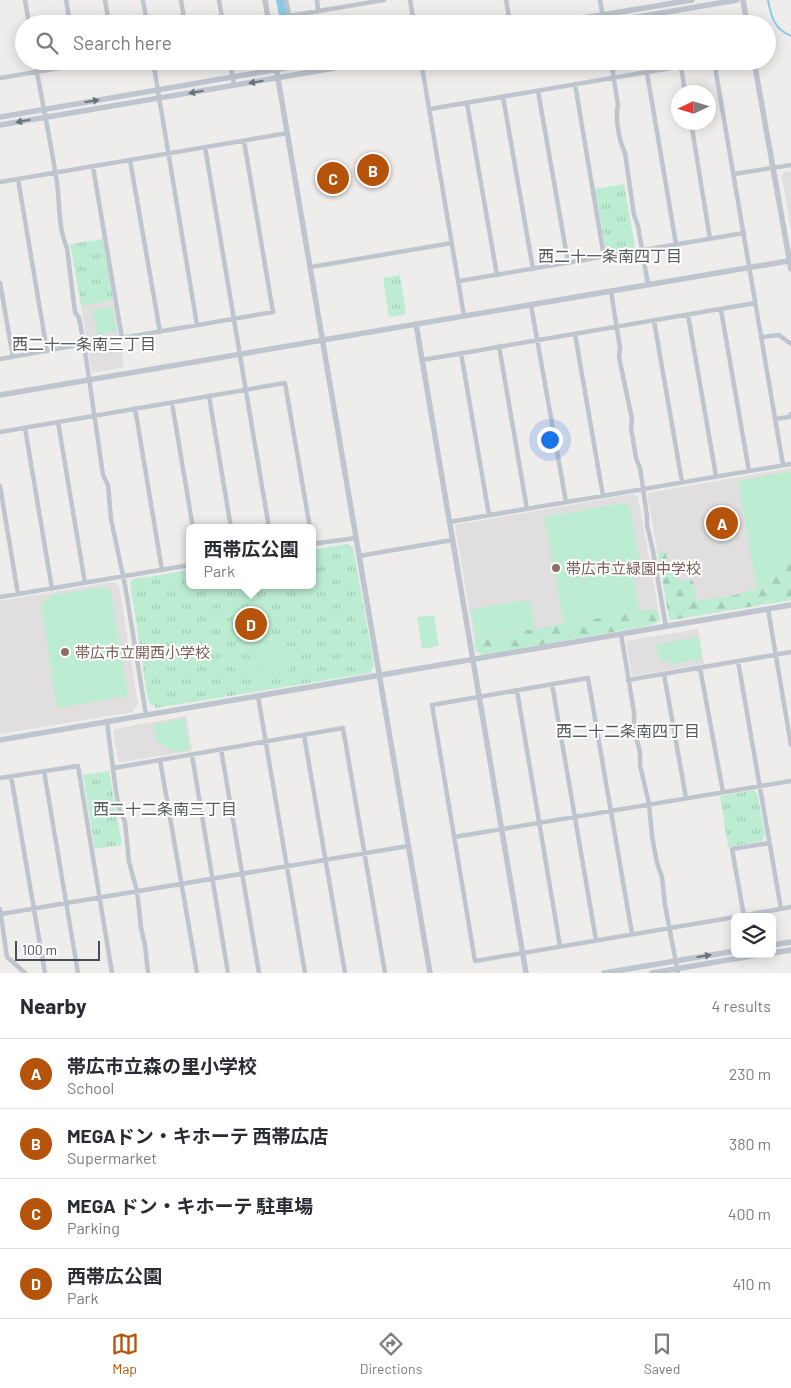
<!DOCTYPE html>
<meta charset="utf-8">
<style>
body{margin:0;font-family:Barlow,"Noto Sans JP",sans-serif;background:#f7f7f7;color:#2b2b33}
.controls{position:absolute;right:15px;bottom:15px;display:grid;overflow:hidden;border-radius:8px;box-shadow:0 2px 12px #0003}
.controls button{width:45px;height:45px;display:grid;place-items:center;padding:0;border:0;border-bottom:1px solid #e1e1e2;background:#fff;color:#2b2b33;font:25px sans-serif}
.compass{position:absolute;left:671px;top:85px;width:45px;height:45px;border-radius:50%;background:#fff;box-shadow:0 2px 12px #0003;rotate:266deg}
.scale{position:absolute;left:15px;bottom:12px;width:85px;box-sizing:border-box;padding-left:5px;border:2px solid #464e59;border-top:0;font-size:14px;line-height:18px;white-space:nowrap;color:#464e59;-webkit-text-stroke:4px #fff;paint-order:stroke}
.you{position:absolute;left:549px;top:439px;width:18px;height:18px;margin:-12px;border:4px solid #fff;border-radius:50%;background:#1a73e8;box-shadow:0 0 0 8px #1a73e833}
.badge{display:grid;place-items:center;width:32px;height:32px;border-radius:50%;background:#b45309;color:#fff;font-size:16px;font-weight:700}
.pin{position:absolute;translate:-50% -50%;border:2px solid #fff;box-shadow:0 1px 5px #0006}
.popup{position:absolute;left:186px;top:524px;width:130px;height:65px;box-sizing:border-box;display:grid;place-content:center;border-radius:8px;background:#fff;filter:drop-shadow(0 1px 4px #0005);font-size:16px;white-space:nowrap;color:#7c7c81}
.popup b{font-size:19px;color:#2b2b33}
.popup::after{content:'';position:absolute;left:50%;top:100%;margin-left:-10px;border:10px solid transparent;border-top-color:#fff}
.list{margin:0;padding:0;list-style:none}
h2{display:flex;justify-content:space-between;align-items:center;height:65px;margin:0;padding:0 20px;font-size:21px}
h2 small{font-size:16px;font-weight:400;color:#7c7c81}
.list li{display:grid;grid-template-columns:32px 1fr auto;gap:15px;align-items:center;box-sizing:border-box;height:70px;padding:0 20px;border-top:1px solid #e1e1e2}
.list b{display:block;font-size:19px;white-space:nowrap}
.list p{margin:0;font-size:16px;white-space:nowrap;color:#7c7c81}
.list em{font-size:16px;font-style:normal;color:#7c7c81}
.icon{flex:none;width:28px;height:28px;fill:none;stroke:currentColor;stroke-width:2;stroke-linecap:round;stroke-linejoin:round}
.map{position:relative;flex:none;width:791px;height:973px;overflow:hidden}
.search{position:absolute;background:#fff;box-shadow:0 2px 12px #0003;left:15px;right:15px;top:15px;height:55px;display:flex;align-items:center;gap:12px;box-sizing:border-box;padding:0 18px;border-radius:28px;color:#7c7c81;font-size:19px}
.sheet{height:345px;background:#fff}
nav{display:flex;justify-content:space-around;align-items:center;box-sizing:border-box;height:70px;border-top:1px solid #e1e1e2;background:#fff;font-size:14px;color:#7c7c81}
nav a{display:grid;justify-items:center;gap:2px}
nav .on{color:#b45309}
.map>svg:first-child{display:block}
</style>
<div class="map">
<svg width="791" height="973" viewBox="0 0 791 973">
<defs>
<pattern id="forest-firs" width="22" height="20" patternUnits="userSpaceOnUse" patternTransform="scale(1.25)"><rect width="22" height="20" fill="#bcecd2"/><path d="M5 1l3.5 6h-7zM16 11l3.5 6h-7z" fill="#a3ccb7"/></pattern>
<pattern id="park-tufts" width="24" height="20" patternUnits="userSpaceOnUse" patternTransform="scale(1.25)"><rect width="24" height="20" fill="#bcecd2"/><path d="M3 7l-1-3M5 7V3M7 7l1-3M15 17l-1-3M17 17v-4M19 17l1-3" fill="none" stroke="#a3ccb7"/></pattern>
</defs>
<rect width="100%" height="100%" fill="#efecec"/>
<path fill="#e0dede" d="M791 171V230L782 176 784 172Z
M113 300 124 367 92 373 81 306Z
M791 468V600L672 620 669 618 647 493Z
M633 494 638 497 660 620 652 625 476 651 455 525Z
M113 582 119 586 138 703 133 712 0 734V601Z
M698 629 704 664 632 676 626 641Z
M186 716 192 751 121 762 118 760 113 732 115 729Z"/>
<path fill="url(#forest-firs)" d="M661 552 666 554 670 572 680 581 690 579 693 581 697 601 735 595 768 586 775 564 791 560V600L672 620 669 618 658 553Z
M653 609 658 612 660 620 652 625 482 655 476 651 474 642 480 638Z"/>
<path fill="url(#park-tufts)" d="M624 184 635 248 606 253 595 189Z
M103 239 113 300 81 306 70 244Z
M400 275 406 314 389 317 383 278Z
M346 544 353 547 374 665 370 673 156 708 148 701 130 583 133 579 190 570V585H312V550Z
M109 771 122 845 95 849 83 775Z
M753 790 757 793 765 835 762 841 728 847 720 796Z"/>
<path fill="#bcecd2" d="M112 307 116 332 97 335 93 310Z
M791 471V560L775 564 768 586 757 589 738 481Z
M624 503 630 506 642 576 634 577 639 611 564 624 544 517Z
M104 587 111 591 128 696 57 708 41 605 51 595Z
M530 600 535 628 476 638 471 609Z
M434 615 439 646 422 649 417 617Z
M699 637 702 659 670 664 669 660 660 661 657 644Z
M285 639 291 670 259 676 253 644Z
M184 719 190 749 175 752 156 741 153 724Z"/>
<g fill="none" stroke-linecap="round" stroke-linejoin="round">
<path stroke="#8acce7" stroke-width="2" d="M768 0C771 16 774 29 791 36"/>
<path stroke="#8acce7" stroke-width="10" d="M281 0 286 24"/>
<path stroke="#bec5ce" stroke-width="4.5" d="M25 0 29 24
M66 0 70 24
M105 0 109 24
M143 0 147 24
M181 0 185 24
M219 0 223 24
M286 0 291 24
M317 0 318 11
M410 0 414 24
M506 0 510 24
M600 0 604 24
M289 16 384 0
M35 61C42 102 51 142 57 183 60 205 58 227 67 248L75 312 79 318 84 344 103 475 108 485 111 519 125 585 146 715
M153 61 197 325
M230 61 234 85
M421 61 464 316
M611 61 618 105C615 118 619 141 625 153L634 215 638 226 648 285
M714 61 783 465
M681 67 685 92
M647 73 676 244
M0 78 101 61
M575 84 604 257
M538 91 568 262
M503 97 533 269
M467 103 497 275
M430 109 712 61
M691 122 710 239
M205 147 269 528
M130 160 160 332
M93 167 122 338 273 312 244 141
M734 174 791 165
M18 179 47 351
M0 182 288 133
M311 267 452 243
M459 281 744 233
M0 283 13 357
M611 291 620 348 619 357 632 419 631 428 636 458 640 468 647 516V525L653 551 666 627
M531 305 566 502
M721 310 749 471
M688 315 716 476
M654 321 682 482
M575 334 603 496
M761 337 779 335 791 344
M499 346 527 509
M461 353 489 515
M0 359 84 344
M422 360 755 303
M209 396 231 528
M172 403 193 528
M135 408 162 570
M775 419 789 417 791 414
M58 422 85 583
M25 428 52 589
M0 432 285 383 310 528
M0 486 18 594
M449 522 791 464
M312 544 356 538
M359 556 452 540
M0 597 190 565
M768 609 791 745
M621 634 634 712V729L640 752V765L649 804 652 836 657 863 662 877 665 905 678 973
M738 661 781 909
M700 668 723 792
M664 674 686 798
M628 680 791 652
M552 684 596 940
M517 691 560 946
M258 696 305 973
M107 722 116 792 119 808 125 822 129 862 137 891 141 928 145 945 148 973
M304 735 345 973
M221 749 259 973
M192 755 228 973
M160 760 197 973
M114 768 343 728 385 973
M44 771 78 973
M11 776 45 973
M0 778 78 766 112 973
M454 837 791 781
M0 909 7 957 25 973
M1 914 408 846
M744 916 732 849 769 843
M736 917 791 907
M632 934 588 678 432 705 475 961 735 917"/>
<path stroke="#bec5ce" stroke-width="5.5" d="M265 0 269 24
M743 0 747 24
M547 24 692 0
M597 24 737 0
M275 61 430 973
M754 61 791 269
M0 117 326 61
M0 125 376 61
M416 324 526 973
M0 395 788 261
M0 740 791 605
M772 945 791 942
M772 953 791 950
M604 973 735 951
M652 973 763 954"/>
</g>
<defs><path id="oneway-solid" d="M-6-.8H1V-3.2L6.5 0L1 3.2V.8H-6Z" transform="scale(1.25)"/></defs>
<g fill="#6a727c">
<use href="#oneway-solid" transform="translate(256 82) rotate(171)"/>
<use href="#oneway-solid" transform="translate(196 92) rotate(170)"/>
<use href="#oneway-solid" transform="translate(92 101) rotate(-9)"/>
<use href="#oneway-solid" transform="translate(23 121) rotate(170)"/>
<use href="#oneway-solid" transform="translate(704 956) rotate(-9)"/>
</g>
<g fill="#8d6e63" stroke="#fff" stroke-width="2">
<circle cx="556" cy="568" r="5"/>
<circle cx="65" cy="652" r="5"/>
</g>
<g text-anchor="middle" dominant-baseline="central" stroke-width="4" stroke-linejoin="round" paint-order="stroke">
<g font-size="15" fill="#785e54" stroke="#fff" text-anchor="start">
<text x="566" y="568">帯広市立緑園中学校</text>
<text x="75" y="652">帯広市立開西小学校</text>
</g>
<g font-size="16" fill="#595c61" stroke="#fff">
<text x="610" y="255">西二十一条南四丁目</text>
<text x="84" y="343">西二十一条南三丁目</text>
<text x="628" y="730">西二十二条南四丁目</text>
<text x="165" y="808">西二十二条南三丁目</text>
</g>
</g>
</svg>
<div class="controls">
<button><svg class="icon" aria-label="layers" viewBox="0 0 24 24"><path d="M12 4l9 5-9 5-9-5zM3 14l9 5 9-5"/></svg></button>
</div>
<svg class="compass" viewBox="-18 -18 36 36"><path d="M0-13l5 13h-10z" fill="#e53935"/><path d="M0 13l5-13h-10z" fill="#7c7c81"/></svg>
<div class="scale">100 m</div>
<div class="you"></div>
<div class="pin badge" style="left:722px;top:523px">A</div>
<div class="pin badge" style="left:373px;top:170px">B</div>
<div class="pin badge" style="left:333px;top:178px">C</div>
<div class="pin badge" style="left:251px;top:624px">D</div>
<div class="popup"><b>西帯広公園</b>Park</div>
<div class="search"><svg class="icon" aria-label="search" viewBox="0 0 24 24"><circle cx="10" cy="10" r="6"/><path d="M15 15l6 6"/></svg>Search here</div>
</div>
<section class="sheet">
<h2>Nearby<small>4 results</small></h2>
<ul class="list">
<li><span class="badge">A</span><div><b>帯広市立森の里小学校</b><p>School</p></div><em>230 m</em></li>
<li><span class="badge">B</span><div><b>MEGAドン・キホーテ 西帯広店</b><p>Supermarket</p></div><em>380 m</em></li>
<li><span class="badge">C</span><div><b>MEGA ドン・キホーテ 駐車場</b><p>Parking</p></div><em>400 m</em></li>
<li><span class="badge">D</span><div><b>西帯広公園</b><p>Park</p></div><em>410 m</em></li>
</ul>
</section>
<nav>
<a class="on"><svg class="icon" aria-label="map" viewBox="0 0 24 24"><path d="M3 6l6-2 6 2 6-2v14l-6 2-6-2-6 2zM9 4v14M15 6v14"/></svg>Map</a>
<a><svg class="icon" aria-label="directions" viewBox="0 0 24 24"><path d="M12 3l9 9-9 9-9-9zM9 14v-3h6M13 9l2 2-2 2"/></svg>Directions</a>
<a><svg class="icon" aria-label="saved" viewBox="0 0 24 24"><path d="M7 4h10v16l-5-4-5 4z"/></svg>Saved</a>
</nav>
